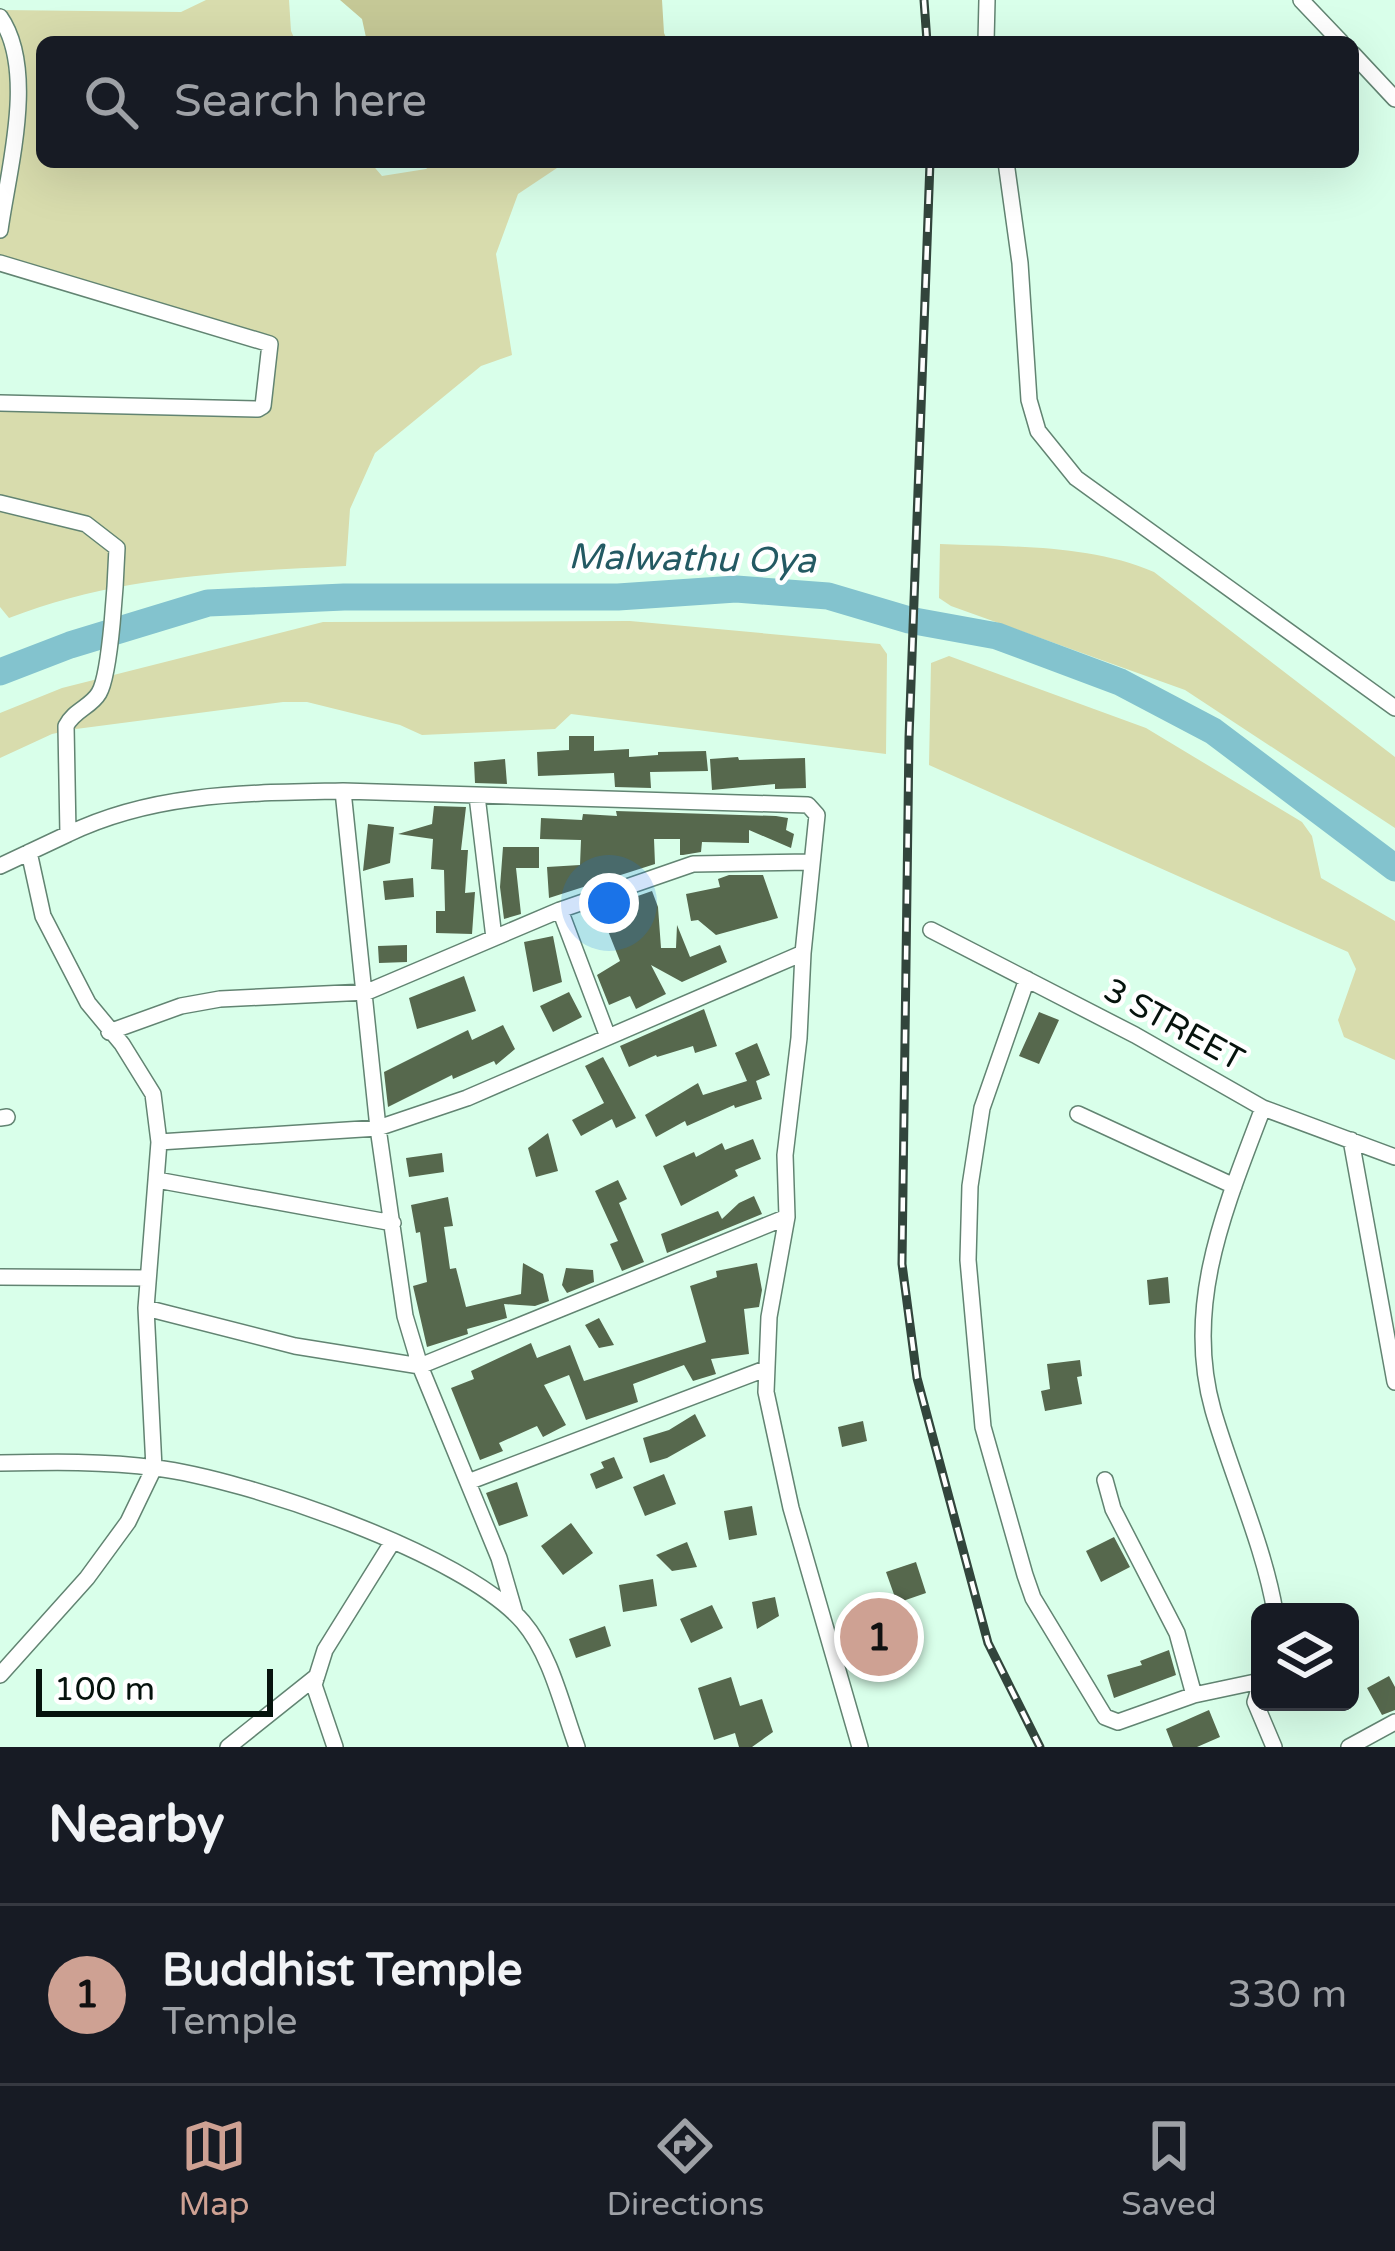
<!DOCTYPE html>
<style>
body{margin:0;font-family:"Varela Round",sans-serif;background:#242831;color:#f1f3f6}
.controls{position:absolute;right:36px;bottom:36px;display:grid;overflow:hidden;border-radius:18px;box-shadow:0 12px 48px #0002}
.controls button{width:108px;height:108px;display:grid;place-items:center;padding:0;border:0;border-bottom:3px solid #363941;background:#171b24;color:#f1f3f6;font:60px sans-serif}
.scale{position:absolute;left:36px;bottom:30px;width:237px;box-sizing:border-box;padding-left:12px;border:6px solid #06130d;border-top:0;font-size:33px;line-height:42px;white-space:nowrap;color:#06130d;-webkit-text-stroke:9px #fff;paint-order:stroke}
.you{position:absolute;left:609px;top:903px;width:42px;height:42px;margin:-30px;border:9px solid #fff;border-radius:50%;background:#1a73e8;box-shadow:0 0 0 18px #1a73e833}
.badge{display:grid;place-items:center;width:78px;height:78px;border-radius:50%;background:#cea193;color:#111;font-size:39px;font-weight:700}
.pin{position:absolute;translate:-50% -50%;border:6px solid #fff;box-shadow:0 3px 12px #0006}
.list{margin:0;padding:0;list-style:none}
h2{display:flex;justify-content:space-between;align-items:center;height:156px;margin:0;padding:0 48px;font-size:51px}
h2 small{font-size:39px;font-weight:400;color:#9ea1a6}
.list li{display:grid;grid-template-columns:78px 1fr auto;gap:36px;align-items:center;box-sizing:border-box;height:180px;padding:0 48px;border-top:3px solid #363941}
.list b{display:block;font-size:45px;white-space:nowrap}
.list p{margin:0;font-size:39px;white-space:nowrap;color:#9ea1a6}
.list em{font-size:39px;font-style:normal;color:#9ea1a6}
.icon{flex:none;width:66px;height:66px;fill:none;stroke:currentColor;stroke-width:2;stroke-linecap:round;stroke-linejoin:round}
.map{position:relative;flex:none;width:1395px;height:1747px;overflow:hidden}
.search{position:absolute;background:#171b24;box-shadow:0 12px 48px #0002;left:36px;right:36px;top:36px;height:132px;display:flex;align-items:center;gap:30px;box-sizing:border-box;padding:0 42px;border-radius:18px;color:#9ea1a6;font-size:45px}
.sheet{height:336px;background:#171b24}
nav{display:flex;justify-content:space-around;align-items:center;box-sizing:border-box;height:168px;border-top:3px solid #363941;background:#171b24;font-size:33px;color:#9ea1a6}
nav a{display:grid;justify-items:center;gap:6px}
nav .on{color:#cea193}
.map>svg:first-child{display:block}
</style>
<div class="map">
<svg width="1395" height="1747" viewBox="0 0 1395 1747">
<rect width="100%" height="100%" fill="#d9ffea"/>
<path fill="#d8dcad" d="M206 0H289L291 31 296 42H42V162H370L382 176 426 169 435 162H566L518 194 496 254 512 355 481 366 375 453 350 509 346 566C232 572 118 575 9 618L0 607V403L258 409 270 345 0 263V10L181 12Z
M940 544C1010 547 1089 544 1154 572L1395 757V828L1185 690 951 606 939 598Z
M630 621 880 644 887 654 886 754 571 714 555 729 422 735 400 725 307 702H283L76 729 52 734 0 758V713L62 688 323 622Z
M949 656 1146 728 1302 822 1312 836 1321 878 1395 921V1060L1344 1037 1338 1020 1356 969 1348 952 929 765 931 663Z"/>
<path fill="#c5c896" d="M340 0H662L664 33 668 42H367L362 19Z"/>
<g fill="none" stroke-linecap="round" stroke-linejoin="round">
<path stroke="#83c3ce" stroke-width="27" d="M0 672 70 645 208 603 344 597H618L736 589 828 596 909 620 997 636 1120 682 1213 731 1395 868"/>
</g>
<path fill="#56684d" d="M569 736H594V751L629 749V757L658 755V752L706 751 708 771 650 772 651 788 615 787 614 773 538 776 537 752 569 750Z
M738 757 739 760 805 758 806 788 775 789V784L712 790 710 759Z
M505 759 507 784 475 783 474 762Z
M434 806 466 807 461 850H468L465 893 475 892 472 934 436 933V911H445L444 870 431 869 433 839 398 834 432 824Z
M616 811 776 816 788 818 786 830 794 834 791 848 749 830V843L702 842 701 852 683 855H680V839H654L655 864 549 898 547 867 580 865 581 840 540 839 541 818 582 820 583 814 617 816Z
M368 824 394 827 390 863 363 871Z
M503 847H539V868H516L521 914 504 919 500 887Z
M729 875H763L778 918 716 935 698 920 691 921 686 894 720 887 718 879Z
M413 878 414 897 385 900 383 881Z
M652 891 658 907 661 948H676L677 925 690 957 720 945 727 962 682 982 651 965 666 994 636 1009 630 996 609 1005 597 975 620 961 606 926 615 924 612 905Z
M553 936 562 982 533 992 524 942Z
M407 945V962L379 963 378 946Z
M464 976 476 1011 417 1029 409 998Z
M569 992 582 1017 553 1032 540 1006Z
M704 1009 717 1046 695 1053 693 1046 657 1057 656 1055 629 1067 620 1046Z
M1039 1012 1059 1020 1039 1064 1019 1056Z
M503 1025 515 1049 496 1065 494 1061 453 1079 452 1075 388 1107 384 1072 468 1030 472 1040Z
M757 1043 770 1075 756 1081 762 1099 735 1108 734 1105 687 1126 685 1121 656 1137 645 1115 698 1083 703 1095 747 1081 735 1053Z
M603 1057 636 1118 616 1128 612 1119 581 1136 572 1120 604 1103 585 1066Z
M548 1133 558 1171 536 1177 528 1148Z
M753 1139 761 1159 735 1170 738 1176 681 1206 663 1166 694 1152 696 1157 722 1143 725 1150Z
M442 1153 444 1172 409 1177 406 1158Z
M618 1180 627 1199 619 1203 644 1262 622 1271 610 1244 618 1241 595 1191Z
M754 1196 762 1214 667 1253 661 1234 718 1211 722 1219 739 1203Z
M448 1197 453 1226 444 1227 450 1269 456 1268 466 1307 521 1294 523 1263 543 1274 549 1301 535 1306 504 1304 507 1318 467 1329 468 1334 427 1347 413 1286 427 1282 420 1232 416 1233 411 1205Z
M757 1263 762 1290 759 1307 744 1309 749 1354 711 1359 716 1374 693 1381 684 1365 633 1384 638 1402 586 1420 569 1375 544 1385 566 1425 543 1437 537 1426 499 1443 503 1451 480 1460 451 1388 474 1379 471 1371 531 1343 537 1358 570 1345 584 1381 706 1342 690 1286 717 1277 716 1271Z
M566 1268 593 1270 594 1282 567 1293 562 1285Z
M1168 1277 1170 1303 1149 1305 1147 1280Z
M599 1318 614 1345 599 1348 585 1325Z
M1080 1360 1082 1376 1077 1377 1082 1404 1045 1411 1041 1391 1050 1389 1047 1364Z
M695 1414 706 1436 667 1458 650 1463 643 1438 669 1430Z
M863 1421 867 1441 842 1447 838 1427Z
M614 1457 623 1478 596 1489 590 1474 604 1468 601 1462Z
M664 1474 676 1504 645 1516 633 1487Z
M517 1482 528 1516 499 1526 486 1493Z
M752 1506 757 1535 729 1540 724 1511Z
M571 1523 593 1553 563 1575 541 1546Z
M1114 1537 1130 1567 1101 1582 1086 1551Z
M687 1542 697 1567 672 1571 656 1555Z
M916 1562 926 1593 897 1603 886 1572Z
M653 1579 657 1606 623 1612 619 1585Z
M775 1597 779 1616 757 1629 752 1602Z
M712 1605 723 1628 691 1643 680 1619Z
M605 1626 611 1646 576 1658 569 1639Z
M1169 1650 1176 1675 1114 1698 1107 1675 1142 1665 1140 1661Z
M1389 1676 1395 1687V1710L1382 1715 1367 1688Z
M731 1677 740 1706 762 1699 773 1732 752 1747H739L735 1733 714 1740 698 1688Z
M1209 1710 1220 1737 1197 1747H1173L1166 1729Z"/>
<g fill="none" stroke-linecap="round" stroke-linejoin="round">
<defs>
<path id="minor" d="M1301 0 1341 42
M0 17C37 70 8 171 0 230
M986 42 987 0
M1353 54 1395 99
M1006 162 1020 263 1029 400 1038 431 1076 478 1395 708
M0 263 270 344 263 406 258 409 0 403
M0 503 86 524 117 548C116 575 111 673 99 693 91 707 74 710 66 726L68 834 0 866
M477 796 494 938
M68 834C155 792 248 793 343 791L378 1128 405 1316 420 1366 499 1558 515 1613
M560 910 608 1037
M931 930 1135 1035 1263 1108 1395 1157
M803 953 799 1038 785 1155 787 1217 769 1317 766 1392 791 1508 860 1747
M1027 979 982 1108 970 1186 968 1260 983 1427 1025 1575 1033 1598 1105 1717 1118 1722 1194 1695 1260 1681
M109 1032 181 1006 220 999 367 992 560 910 693 864 811 862
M1263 1108C1226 1206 1183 1304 1213 1410 1231 1473 1265 1549 1275 1612
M1078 1114 1234 1186
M0 1118 7 1117
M1351 1140 1395 1382
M159 1142 378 1128 467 1098 803 953 817 815 808 805 343 791
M157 1180 393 1223
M0 1277 148 1278
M146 1308 295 1346 420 1366 787 1217
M0 1463C51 1462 105 1461 156 1468 245 1479 465 1554 523 1622 551 1655 562 1706 577 1747
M1105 1480 1113 1509 1177 1633 1194 1695
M468 1482 765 1369
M0 1675 87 1578 128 1522 154 1468 146 1308 159 1142 153 1094 122 1044 88 1003 43 916 29 852
M1260 1686 1255 1702 1274 1747
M228 1747 317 1676
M335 1747 314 1685 325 1650 393 1541
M1349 1747 1395 1722"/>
</defs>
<use href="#minor" stroke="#628472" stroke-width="18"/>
<use href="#minor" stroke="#fff" stroke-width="15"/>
<defs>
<path id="rail" d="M924 0 927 42
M930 162 909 738 902 1264 917 1378 988 1643 1040 1747"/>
</defs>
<use href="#rail" stroke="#32453c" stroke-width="9"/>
<use href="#rail" stroke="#fff" stroke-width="4.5" stroke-dasharray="14" stroke-linecap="butt"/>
</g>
<g text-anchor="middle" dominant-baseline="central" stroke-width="9" stroke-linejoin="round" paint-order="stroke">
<g font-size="33" fill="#06130d" stroke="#fff">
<text transform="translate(1174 1025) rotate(29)">3 STREET</text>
</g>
<g font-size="36" font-style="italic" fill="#245a63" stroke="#fff">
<text transform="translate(692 559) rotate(1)">Malwathu Oya</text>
</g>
</g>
</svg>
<div class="controls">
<button><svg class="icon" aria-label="layers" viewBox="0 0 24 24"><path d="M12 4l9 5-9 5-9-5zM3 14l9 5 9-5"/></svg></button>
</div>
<div class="scale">100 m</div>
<div class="you"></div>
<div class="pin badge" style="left:879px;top:1637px">1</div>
<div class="search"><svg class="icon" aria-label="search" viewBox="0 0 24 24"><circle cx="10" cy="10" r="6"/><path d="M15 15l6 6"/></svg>Search here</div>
</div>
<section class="sheet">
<h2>Nearby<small></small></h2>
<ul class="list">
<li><span class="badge">1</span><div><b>Buddhist Temple</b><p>Temple</p></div><em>330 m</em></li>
</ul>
</section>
<nav>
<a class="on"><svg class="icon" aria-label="map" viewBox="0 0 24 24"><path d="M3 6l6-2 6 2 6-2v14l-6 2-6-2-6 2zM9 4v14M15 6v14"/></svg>Map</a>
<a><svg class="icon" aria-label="directions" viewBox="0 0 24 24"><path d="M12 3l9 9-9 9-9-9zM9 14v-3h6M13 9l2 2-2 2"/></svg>Directions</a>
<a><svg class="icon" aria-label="saved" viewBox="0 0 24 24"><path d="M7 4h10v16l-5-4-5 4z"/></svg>Saved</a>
</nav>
